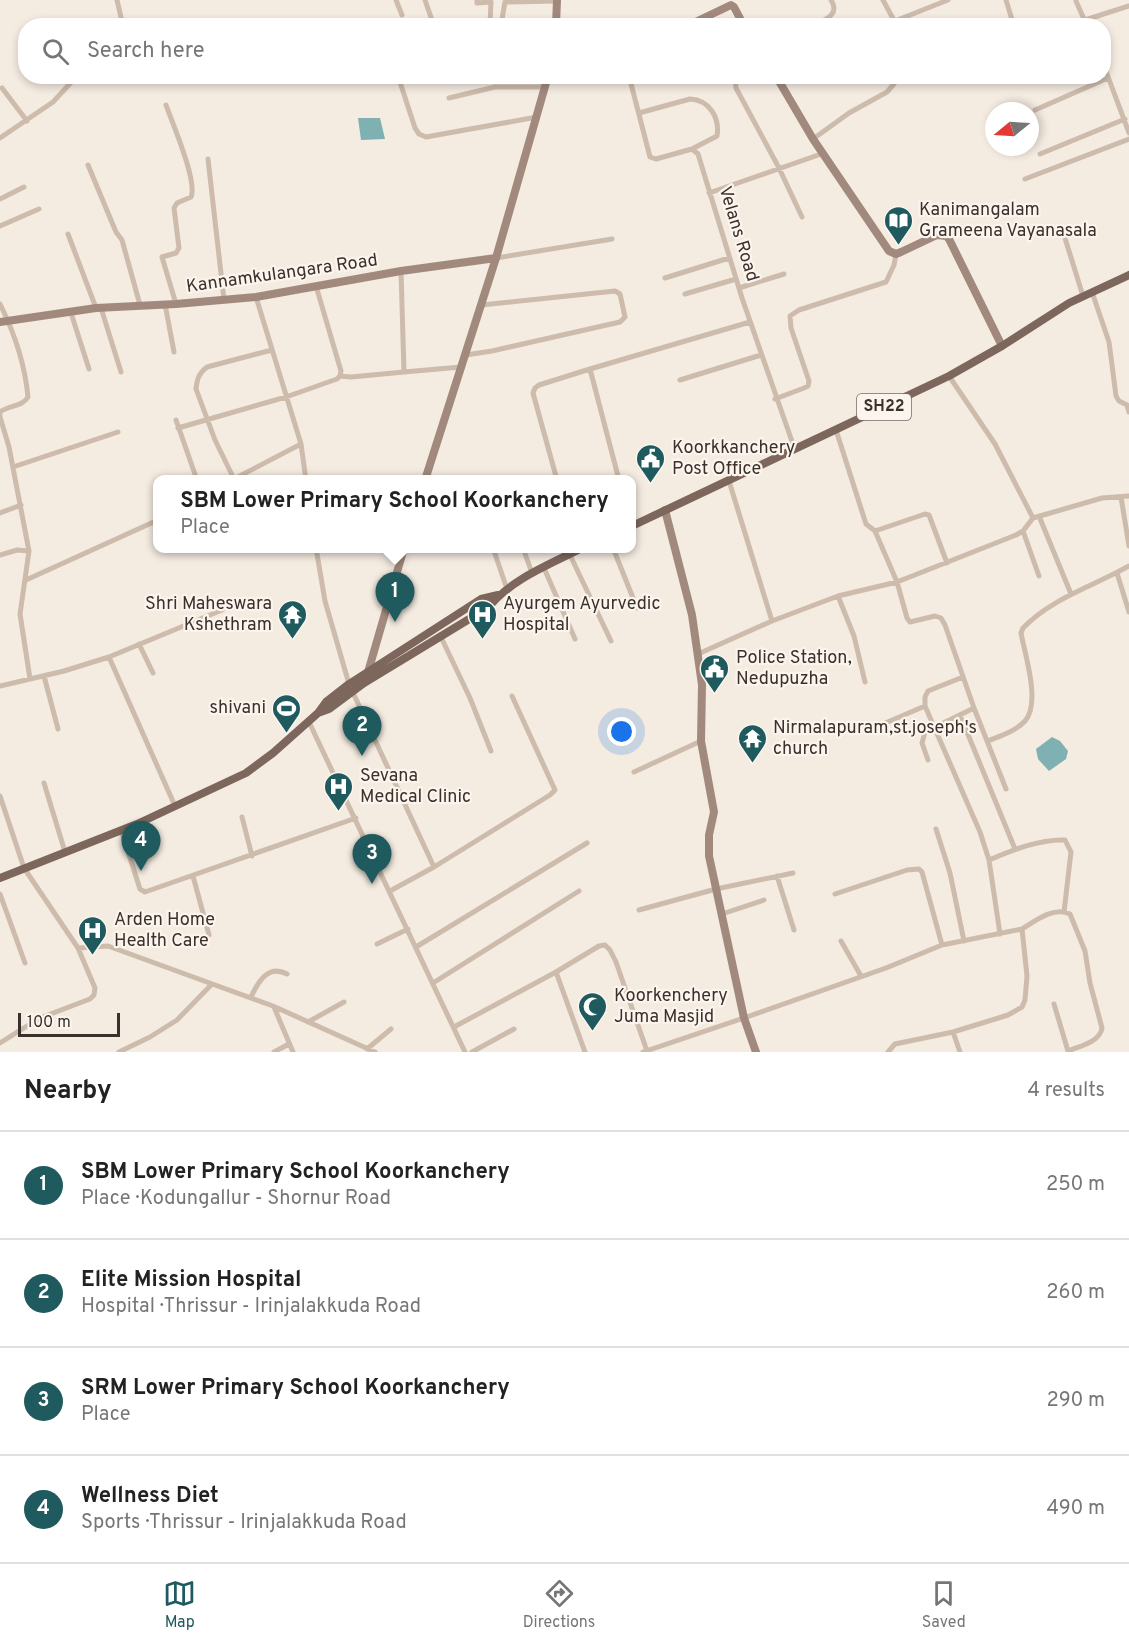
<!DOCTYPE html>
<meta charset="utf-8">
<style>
body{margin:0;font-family:Overpass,sans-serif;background:#f6f6f6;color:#222}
.compass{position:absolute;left:985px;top:102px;width:54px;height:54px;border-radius:50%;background:#fff;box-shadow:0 3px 9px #0003;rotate:252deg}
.scale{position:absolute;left:18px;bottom:15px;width:102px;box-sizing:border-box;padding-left:6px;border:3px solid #3b302b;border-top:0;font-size:16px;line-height:21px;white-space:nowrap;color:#3b302b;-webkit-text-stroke:4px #fbf5ee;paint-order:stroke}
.you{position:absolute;left:622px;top:732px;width:21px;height:21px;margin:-15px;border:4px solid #fff;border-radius:50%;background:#1a73e8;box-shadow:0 0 0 9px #1a73e833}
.badge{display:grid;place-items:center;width:39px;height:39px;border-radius:50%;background:#1f5a5e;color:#fff;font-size:20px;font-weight:700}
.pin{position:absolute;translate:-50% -50px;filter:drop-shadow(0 2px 3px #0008)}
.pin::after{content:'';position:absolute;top:32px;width:21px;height:18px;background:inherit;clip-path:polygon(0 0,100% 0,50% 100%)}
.popup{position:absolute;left:153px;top:475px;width:483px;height:78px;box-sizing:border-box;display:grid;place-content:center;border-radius:12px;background:#fff;filter:drop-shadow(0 2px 4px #0005);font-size:20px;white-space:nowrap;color:#767676}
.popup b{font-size:22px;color:#222}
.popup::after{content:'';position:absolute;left:50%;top:100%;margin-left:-12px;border:12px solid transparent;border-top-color:#fff}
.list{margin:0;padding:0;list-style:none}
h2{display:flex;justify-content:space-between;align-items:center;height:78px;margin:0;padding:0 24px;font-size:26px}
h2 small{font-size:20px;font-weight:400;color:#767676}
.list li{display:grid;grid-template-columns:39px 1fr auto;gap:18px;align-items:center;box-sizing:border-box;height:108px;padding:0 24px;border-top:2px solid #e0e0e0}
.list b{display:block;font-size:22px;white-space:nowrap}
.list p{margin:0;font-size:20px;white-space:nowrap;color:#767676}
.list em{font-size:20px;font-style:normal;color:#767676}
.icon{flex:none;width:33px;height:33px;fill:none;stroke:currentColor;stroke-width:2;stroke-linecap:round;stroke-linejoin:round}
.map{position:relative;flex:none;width:1129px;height:1052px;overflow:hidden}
.search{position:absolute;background:#fff;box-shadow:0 3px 9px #0003;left:18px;right:18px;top:18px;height:66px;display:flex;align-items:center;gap:15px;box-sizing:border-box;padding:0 21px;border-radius:24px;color:#767676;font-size:22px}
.sheet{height:510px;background:#fff}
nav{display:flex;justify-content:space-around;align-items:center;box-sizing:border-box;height:84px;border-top:2px solid #e0e0e0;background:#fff;font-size:16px;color:#767676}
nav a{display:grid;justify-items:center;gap:3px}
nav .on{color:#1f5a5e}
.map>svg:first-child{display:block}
</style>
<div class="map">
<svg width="1129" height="1052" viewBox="0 0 1129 1052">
<rect width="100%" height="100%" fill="#f4ebe1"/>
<path fill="#7fb0b2" d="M358 118H380L385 139 361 140Z
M1052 737 1060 741 1068 751 1066 759 1049 771 1038 759 1036 749Z"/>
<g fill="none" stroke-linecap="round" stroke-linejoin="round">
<path stroke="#cdbbac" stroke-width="5" d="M117 0 123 26
M396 0 402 15
M425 0 434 26
M477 0V3L491 2 490 24 501 25 505 2 557 1
M883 0 897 26
M1006 0 1014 26
M1076 1 1087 26
M1085 20 1129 6
M895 21 948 0
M812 26C824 20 841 15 831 0
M1104 66 1129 133
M398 76 415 128 419 134 426 137 537 117
M629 76 650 157 656 159 692 149 698 154 742 298 795 450
M737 76 735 80 736 88 779 168 802 217
M2 88 27 121
M449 98 495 87H545
M166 105C172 122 198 182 191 197L177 203 174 208 179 248 176 253 162 257 176 304
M1035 110 1108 78
M639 113 690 99C709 100 720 117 717 136L692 149
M0 138 53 102 77 76
M813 139 849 113 887 92 894 84 897 76
M1040 154 1125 119
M208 159 224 300
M88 165 116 232 122 240 140 305
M1025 179 1129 139
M709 193 824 153
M0 199 24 187
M0 226 39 209
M68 234 96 308
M1064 235 1083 296
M496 258 612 239
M401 271 404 372 461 367
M665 278 729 258
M739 288 784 274
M1092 292 1109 342 1116 396 1119 401 1127 405 1129 412
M685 294 736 279
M256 297 301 444 306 480
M0 304C14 332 25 365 28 397 22 407 9 405 0 412V417L9 447 29 551 20 614 30 679 64 671 109 657 175 806
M165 304 174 352
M101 308 121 372
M71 313 89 369
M466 355 492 351 620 322 625 317 620 294 615 291 482 305
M340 376 351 377 404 372
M680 380 761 355
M775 399 804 388 808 386 809 381 791 328 790 316 799 310 886 282 894 265 896 254
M176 420 197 480
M178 428 286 397 337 379 340 376 341 371 316 286
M836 430 866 524 875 531
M13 467 118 432
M234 479 215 440 196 389C197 379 199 373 207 367L272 350
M234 479 301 444
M557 480 533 393 535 388 539 385 590 369
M619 480 590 369 750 322
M1121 497 1129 546
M0 513 21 505
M1039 516 1071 594
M1033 518 1102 498 1129 496
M1023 531 1039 576
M316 548 325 601 349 684 434 867 390 891
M493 548 507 589
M523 548 532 573
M613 548 637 608
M0 555 17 550 29 551
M570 555 611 641
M947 563 929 515 925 514 875 531 897 582 907 618 910 622 935 616 941 618 945 625 974 708 1006 789
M544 568 575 639
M1117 573 1129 612
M26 580 158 520
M838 596 854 636 865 682
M772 621 838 596 897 582 1016 535 1023 531 1033 518 995 444 949 376
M440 635 470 698 491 751
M139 644 153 673
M698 654 772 621 729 481
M109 657 222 610
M44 676 58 729
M963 677 928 691 925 697V706L980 832 989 860
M0 686 30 679
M960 715 1015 849
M309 722 465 1052
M883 724 925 706
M988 741C1000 736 1016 731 1025 721 1041 703 1025 655 1021 633L1023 628C1052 598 1094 586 1129 566
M928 760 922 743 925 732 974 708
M634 772 701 741
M44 783 65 852
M0 796 24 868 78 948 108 946 273 1006 375 1052
M242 817 252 856
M936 829 950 873 964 941
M121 830 140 889 145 892 356 818
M434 867 550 795 555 790 512 696
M193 876 209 935
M777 876 794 930
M0 894 25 963
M835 894 907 870 919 869 922 872 942 945
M639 910 716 889 793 873
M722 914 764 900
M1022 929C1035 921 1054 906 1070 914L1085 951 1090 983 1102 1028C1100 1042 1080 1046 1068 1051L1054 1004
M1000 934 989 860C1012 850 1040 839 1065 840L1071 852 1064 912
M841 941 861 976
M377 944 408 929
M416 947 587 843
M433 983 579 891
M251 997C258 982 268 964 287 974
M274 1007 293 1052
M308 1022 344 1002
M454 1027 556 972
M953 1032 960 1052
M0 1043 40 1018 90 999 94 995 95 988 78 948
M367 1049 391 1029
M119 1052 150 1037 177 1020 212 984
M274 1052 289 1044
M472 1052 514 1029
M585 1052 556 972 599 946 605 945 610 950 616 962 647 1051
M643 1052 744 1018 886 968 942 945 1022 929 1027 976 1025 1000 1022 1007 1008 1015 953 1032 895 1044 888 1052"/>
<path stroke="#a18a7d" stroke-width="8" d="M556 26 557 0
M687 26 731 5 734 7 744 26
M776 76 813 139 889 251 896 254 901 252 937 235 946 236 949 239 1002 346
M0 322 96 308 176 304 256 297 401 271 496 258
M425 480 496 258 548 76
M665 510 692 615 702 685 701 741 714 812 709 835V856L744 1018 756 1052
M368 672 404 548"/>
<path stroke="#7d675c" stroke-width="8" d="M632 526 949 376 1002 346 1069 303 1129 275
M318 713 326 702 349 684 481 599 498 595
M0 878 137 824 246 773 273 753 318 713 329 709 364 683 489 607C511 579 551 564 582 548"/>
</g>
<defs>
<symbol id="library-pin" viewBox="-11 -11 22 30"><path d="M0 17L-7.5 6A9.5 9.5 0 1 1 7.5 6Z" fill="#1f5a5e" stroke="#fbf5ee"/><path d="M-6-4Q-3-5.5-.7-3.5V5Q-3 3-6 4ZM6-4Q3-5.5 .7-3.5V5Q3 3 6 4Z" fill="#fff"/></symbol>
<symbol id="civic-pin" viewBox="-11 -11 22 30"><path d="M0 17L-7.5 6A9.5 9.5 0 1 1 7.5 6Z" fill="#1f5a5e" stroke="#fbf5ee"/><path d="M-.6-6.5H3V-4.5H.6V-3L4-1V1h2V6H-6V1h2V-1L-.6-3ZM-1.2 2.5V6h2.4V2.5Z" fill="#fff"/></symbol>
<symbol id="temple-pin" viewBox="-11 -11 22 30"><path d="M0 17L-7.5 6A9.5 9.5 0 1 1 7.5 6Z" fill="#1f5a5e" stroke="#fbf5ee"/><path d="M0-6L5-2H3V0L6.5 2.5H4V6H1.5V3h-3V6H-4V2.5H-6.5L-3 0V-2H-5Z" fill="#fff"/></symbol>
<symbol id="hospital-pin" viewBox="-11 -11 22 30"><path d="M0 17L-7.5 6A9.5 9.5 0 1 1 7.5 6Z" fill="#1f5a5e" stroke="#fbf5ee"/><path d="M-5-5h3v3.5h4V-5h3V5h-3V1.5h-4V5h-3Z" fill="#fff"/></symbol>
<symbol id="stadium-pin" viewBox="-11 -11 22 30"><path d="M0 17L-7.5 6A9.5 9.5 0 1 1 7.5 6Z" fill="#1f5a5e" stroke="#fbf5ee"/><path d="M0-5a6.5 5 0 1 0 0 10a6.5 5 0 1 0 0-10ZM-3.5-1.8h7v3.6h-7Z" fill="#fff"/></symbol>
<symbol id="mosque-pin" viewBox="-11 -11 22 30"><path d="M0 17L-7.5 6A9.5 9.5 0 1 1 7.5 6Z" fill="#1f5a5e" stroke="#fbf5ee"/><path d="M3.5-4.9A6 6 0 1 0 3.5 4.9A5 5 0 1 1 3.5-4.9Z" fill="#fff"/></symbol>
</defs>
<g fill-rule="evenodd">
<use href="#library-pin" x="882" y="204" width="33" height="45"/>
<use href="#civic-pin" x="634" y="442" width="33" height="45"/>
<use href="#temple-pin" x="276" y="598" width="33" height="45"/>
<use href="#hospital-pin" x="466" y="598" width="33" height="45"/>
<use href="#civic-pin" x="698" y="652" width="33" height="45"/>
<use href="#stadium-pin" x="270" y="692" width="33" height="45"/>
<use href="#temple-pin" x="736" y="722" width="33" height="45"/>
<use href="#hospital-pin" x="322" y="770" width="33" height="45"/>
<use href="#hospital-pin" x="76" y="914" width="33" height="45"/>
<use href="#mosque-pin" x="576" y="990" width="33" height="45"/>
</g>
<g text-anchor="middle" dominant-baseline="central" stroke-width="4.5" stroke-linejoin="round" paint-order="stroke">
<rect fill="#fbf5ee" stroke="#756b66" stroke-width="1.5" x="857" y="394" width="54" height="26" rx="4.5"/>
<g font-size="16" font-weight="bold" fill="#3b302b">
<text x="884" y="407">SH22</text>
</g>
<g font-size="18" fill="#3b302b" stroke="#fbf5ee" text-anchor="start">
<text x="919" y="210">Kanimangalam<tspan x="919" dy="21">Grameena Vayanasala</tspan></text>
<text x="672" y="448">Koorkkanchery<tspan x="672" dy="21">Post Office</tspan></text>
<text x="272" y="604" text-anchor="end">Shri Maheswara<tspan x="272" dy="21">Kshethram</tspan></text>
<text x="503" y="604">Ayurgem Ayurvedic<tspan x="503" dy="21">Hospital</tspan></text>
<text x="736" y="658">Police Station,<tspan x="736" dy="21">Nedupuzha</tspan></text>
<text x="266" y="708" text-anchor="end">shivani</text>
<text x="773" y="728">Nirmalapuram,st.joseph's<tspan x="773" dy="21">church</tspan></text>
<text x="360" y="776">Sevana<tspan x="360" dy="21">Medical Clinic</tspan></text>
<text x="114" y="920">Arden Home<tspan x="114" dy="21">Health Care</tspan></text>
<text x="614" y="996">Koorkenchery<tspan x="614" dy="21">Juma Masjid</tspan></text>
</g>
<g font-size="18" fill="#3b302b" stroke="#fbf5ee">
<text transform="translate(738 234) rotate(73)">Velans Road</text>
<text transform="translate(282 274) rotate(-8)">Kannamkulangara Road</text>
</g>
</g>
</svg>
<svg class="compass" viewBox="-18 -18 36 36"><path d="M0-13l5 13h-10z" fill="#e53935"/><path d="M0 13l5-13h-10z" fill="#767676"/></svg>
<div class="scale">100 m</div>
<div class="you"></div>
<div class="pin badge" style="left:395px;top:622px">1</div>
<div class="popup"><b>SBM Lower Primary School Koorkanchery</b>Place</div>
<div class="pin badge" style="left:362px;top:756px">2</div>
<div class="pin badge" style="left:372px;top:884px">3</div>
<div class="pin badge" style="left:141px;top:871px">4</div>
<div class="search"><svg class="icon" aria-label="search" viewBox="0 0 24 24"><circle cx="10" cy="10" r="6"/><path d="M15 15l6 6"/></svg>Search here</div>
</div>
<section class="sheet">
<h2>Nearby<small>4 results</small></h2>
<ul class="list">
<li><span class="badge">1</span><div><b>SBM Lower Primary School Koorkanchery</b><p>Place · Kodungallur - Shornur Road</p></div><em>250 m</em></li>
<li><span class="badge">2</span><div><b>Elite Mission Hospital</b><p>Hospital · Thrissur - Irinjalakkuda Road</p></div><em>260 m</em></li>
<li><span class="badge">3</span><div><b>SRM Lower Primary School Koorkanchery</b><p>Place</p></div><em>290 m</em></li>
<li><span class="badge">4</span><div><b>Wellness Diet</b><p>Sports · Thrissur - Irinjalakkuda Road</p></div><em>490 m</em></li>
</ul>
</section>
<nav>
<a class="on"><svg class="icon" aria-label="map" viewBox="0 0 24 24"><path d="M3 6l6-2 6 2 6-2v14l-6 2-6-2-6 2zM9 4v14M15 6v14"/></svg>Map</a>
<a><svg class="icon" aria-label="directions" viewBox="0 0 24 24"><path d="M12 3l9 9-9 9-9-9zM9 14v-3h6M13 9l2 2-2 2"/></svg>Directions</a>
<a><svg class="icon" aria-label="saved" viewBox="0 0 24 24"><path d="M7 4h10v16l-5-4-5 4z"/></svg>Saved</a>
</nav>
